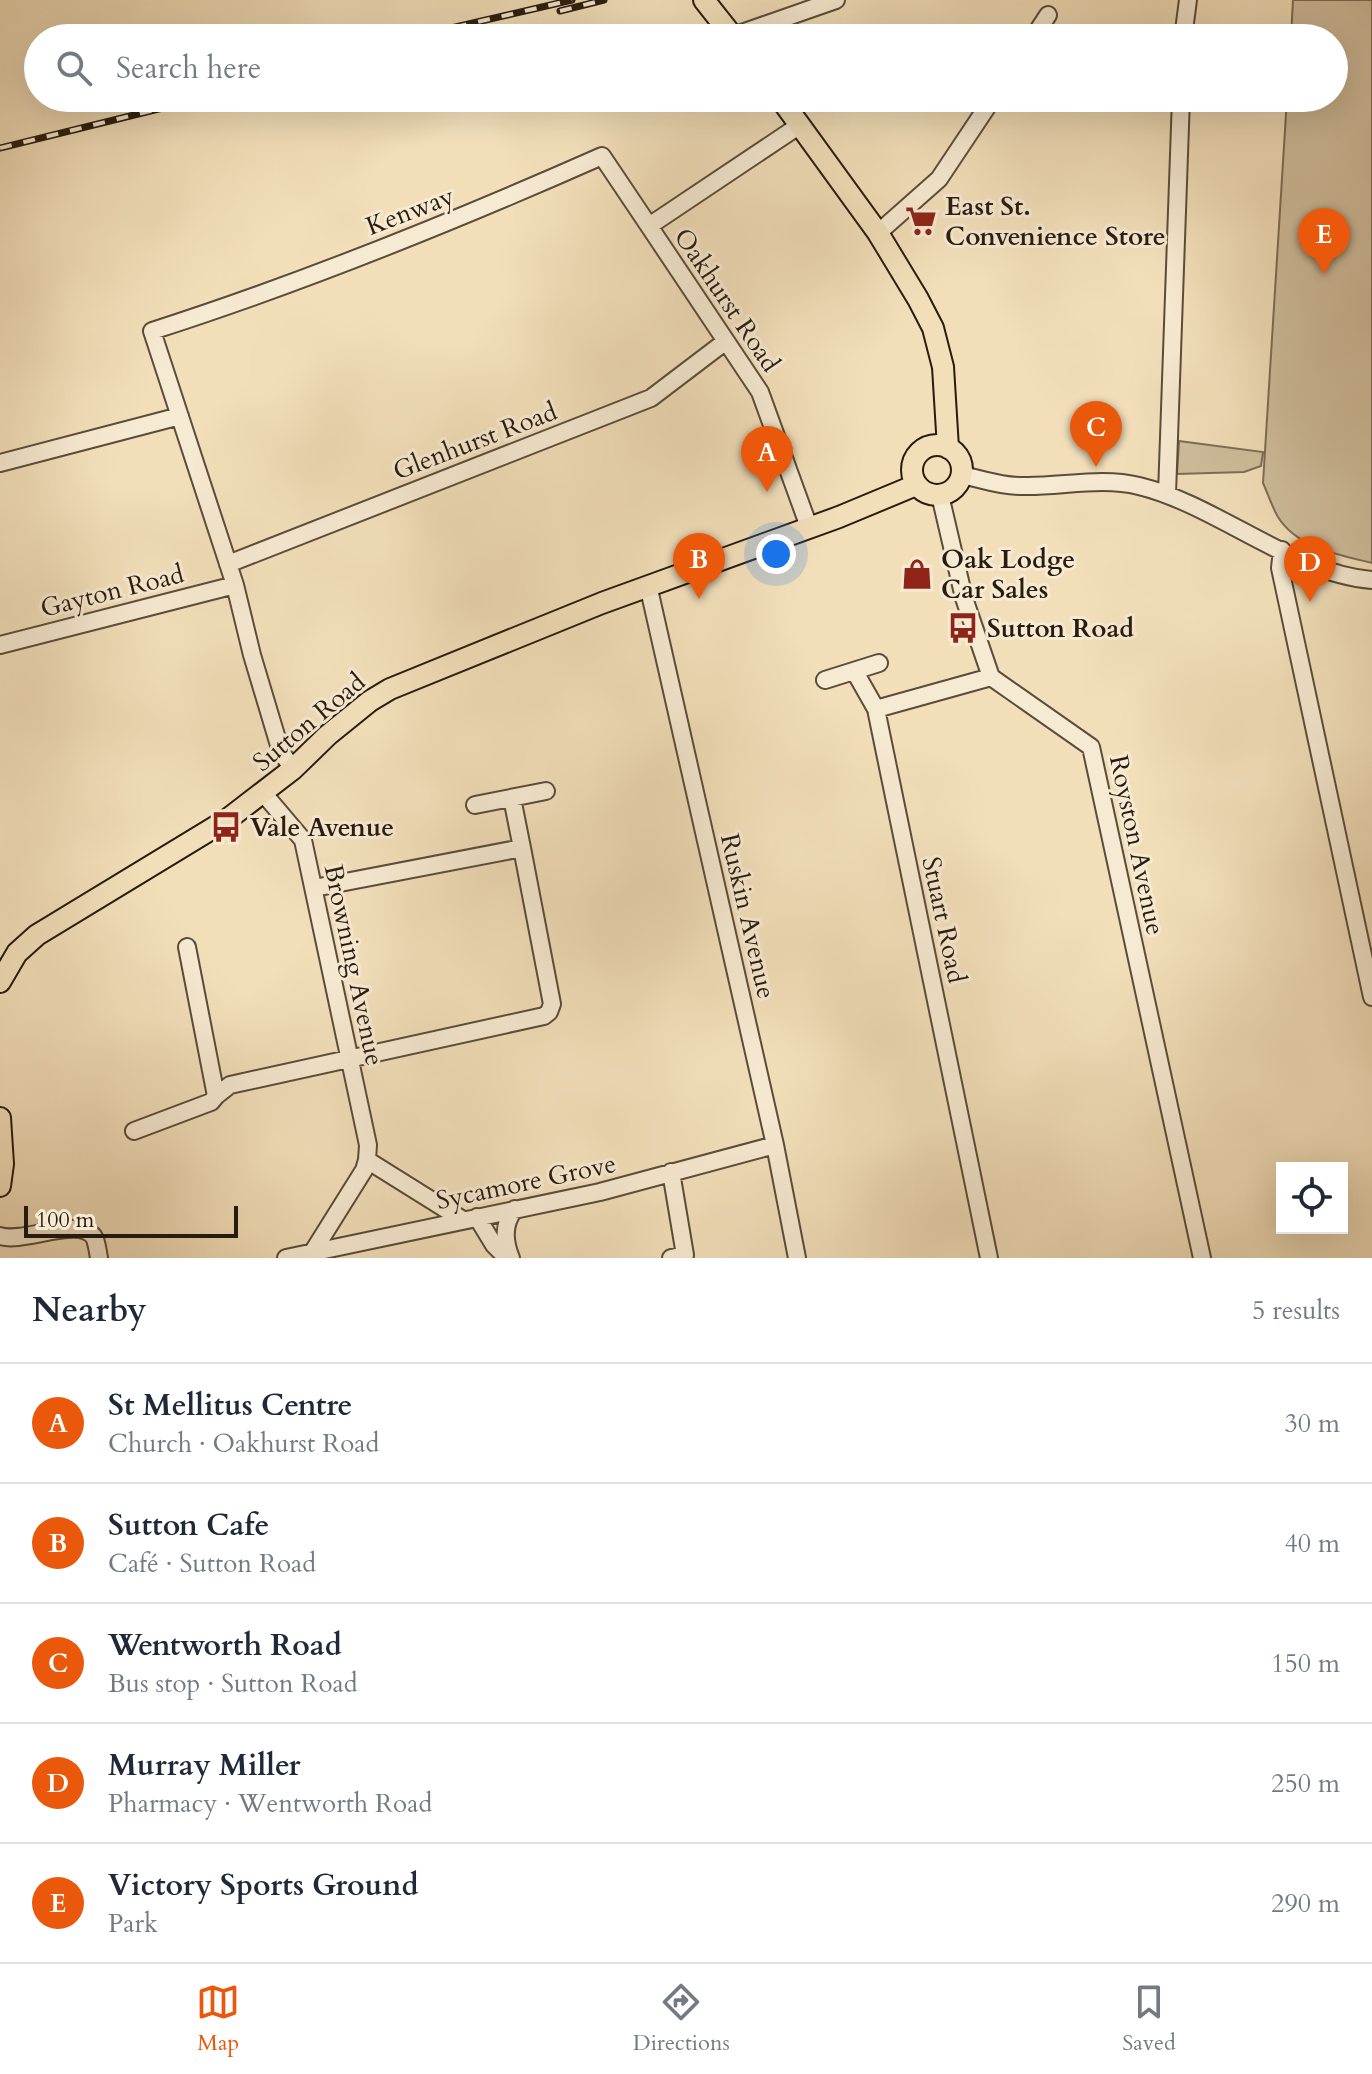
<!DOCTYPE html>
<meta charset="utf-8">
<style>
body{margin:0;font-family:Cardo,serif;background:#f2f2f3;color:#1f2937}
.controls{position:absolute;right:24px;bottom:24px;display:grid;overflow:hidden;border-radius:0px;box-shadow:0 8px 32px #0002}
.controls button{width:72px;height:72px;display:grid;place-items:center;padding:0;border:0;border-bottom:2px solid #e0e1e3;background:#fff;color:#1f2937;font:40px sans-serif}
.scale{position:absolute;left:24px;bottom:20px;width:214px;box-sizing:border-box;padding-left:8px;border:4px solid #281b0f;border-top:0;font-size:22px;line-height:28px;white-space:nowrap;color:#281b0f;-webkit-text-stroke:6px #f7ead2;paint-order:stroke}
.you{position:absolute;left:776px;top:554px;width:28px;height:28px;margin:-20px;border:6px solid #fff;border-radius:50%;background:#1a73e8;box-shadow:0 0 0 12px #1a73e833}
.badge{display:grid;place-items:center;width:52px;height:52px;border-radius:50%;background:#ea580c;color:#fff;font-size:26px;font-weight:700}
.pin{position:absolute;translate:-50% -66px;filter:drop-shadow(0 2px 4px #0008)}
.pin::after{content:'';position:absolute;top:42px;width:28px;height:24px;background:inherit;clip-path:polygon(0 0,100% 0,50% 100%)}
.list{margin:0;padding:0;list-style:none}
h2{display:flex;justify-content:space-between;align-items:center;height:104px;margin:0;padding:0 32px;font-size:34px}
h2 small{font-size:26px;font-weight:400;color:#747a83}
.list li{display:grid;grid-template-columns:52px 1fr auto;gap:24px;align-items:center;box-sizing:border-box;height:120px;padding:0 32px;border-top:2px solid #e0e1e3}
.list b{display:block;font-size:30px;white-space:nowrap}
.list p{margin:0;font-size:26px;white-space:nowrap;color:#747a83}
.list em{font-size:26px;font-style:normal;color:#747a83}
.icon{flex:none;width:44px;height:44px;fill:none;stroke:currentColor;stroke-width:2;stroke-linecap:round;stroke-linejoin:round}
.map{position:relative;flex:none;width:1372px;height:1258px;overflow:hidden}
.search{position:absolute;background:#fff;box-shadow:0 8px 32px #0002;left:24px;right:24px;top:24px;height:88px;display:flex;align-items:center;gap:20px;box-sizing:border-box;padding:0 28px;border-radius:44px;color:#747a83;font-size:30px}
.sheet{height:704px;background:#fff}
nav{display:flex;justify-content:space-around;align-items:center;box-sizing:border-box;height:112px;border-top:2px solid #e0e1e3;background:#fff;font-size:22px;color:#747a83}
nav a{display:grid;justify-items:center;gap:4px}
nav .on{color:#ea580c}
.map>svg:first-child{display:block}
</style>
<div class="map">
<svg width="1372" height="1258" viewBox="0 0 1372 1258">
<rect width="100%" height="100%" fill="#f2dfba"/>
<filter id="stains"><feTurbulence type="fractalNoise" baseFrequency=".0025" numOctaves="4"/><feColorMatrix values="0 0 0 0 .2 0 0 0 0 .09 0 0 0 0 .02 0 0 0 .5 -.17"/></filter>
<radialGradient id="worn" r=".72"><stop offset=".6" stop-color="#630" stop-opacity="0"/><stop offset="1" stop-color="#630" stop-opacity=".3"/></radialGradient>
<path fill="#d0be9d" stroke="#7c6c56" stroke-width="2" d="M1293 0H1372V563C1340 555 1297 548 1278 517 1272 507 1268 494 1263 483L1287 98H1334V38H1291Z
M1179 441 1263 452 1261 466 1244 472 1177 474Z"/>
<g fill="none" stroke-linecap="round" stroke-linejoin="round">
<defs>
<path id="minor" d="M733 36 836 0
M1033 38 1048 15
M1183 38 1188 0
M800 125 649 226 760 392 809 527
M878 233 939 179 993 98
M0 463 180 416
M962 475C984 480 1005 487 1028 486 1065 486 1103 477 1139 486 1217 505 1293 574 1372 580
M1167 494 1181 98
M940 495 964 598 991 677 1091 747 1202 1258
M1282 550 1280 568 1372 997
M228 564 651 398 726 341
M648 585 775 1145 797 1258
M0 645 235 585
M855 672 876 709
M825 680 879 663
M293 769 281 752 252 655 235 585 152 331C305 282 455 221 602 156L649 226
M264 794 303 840 368 1145 367 1160 463 1220
M512 798 522 848
M475 805 546 791
M187 947 216 1096 230 1085 544 1016 549 1012 552 1004 522 848 314 888
M134 1131 211 1102 216 1096
M671 1172 685 1255 671 1258
M477 1217 494 1245 507 1258
M0 1236C24 1244 83 1214 95 1239 97 1245 98 1252 99 1258
M312 1253 364 1170 367 1160
M286 1258 600 1192 775 1145
M511 1258C504 1241 503 1223 515 1209
M989 1258 876 709 991 677"/>
<path id="major" d="M704 0 734 38
M780 98 878 233 918 299 933 328 943 367 948 448
M912 470a25 25 0 1 1 50 0a25 25 0 1 1-50 0Z
M0 982 17 953 37 935 228 819 293 769 328 735 370 701 390 689 602 603 839 517 916 485
M0 1118 3 1164 0 1186"/>
</defs>
<use href="#minor" stroke="#5a4c3a" stroke-width="20"/>
<use href="#major" stroke="#281b0f" stroke-width="24"/>
<use href="#minor" stroke="#f7ead2" stroke-width="16"/>
<use href="#major" stroke="#f2dfba" stroke-width="20"/>
<defs>
<path id="rail" d="M560 11 604 0
M408 38 572 0
M0 148 203 98"/>
</defs>
<use href="#rail" stroke="#281b0f" stroke-width="7"/>
<use href="#rail" stroke="#f7ead2" stroke-width="4" stroke-dasharray="12" stroke-linecap="butt"/>
</g>
<defs>
<symbol id="supermarket-bare" viewBox="-9 -9 18 18"><path d="M-6-5.5h2.5l.6 2H6L4.5 2H-2.5L-4.4-4H-6ZM-1.5 3.2a1.3 1.3 0 1 0 .1 0ZM3 3.2a1.3 1.3 0 1 0 .1 0Z" fill="#8f2418" stroke="#f7ead2" stroke-width="2.5" paint-order="stroke"/></symbol>
<symbol id="shop-bare" viewBox="-9 -9 18 18"><path d="M-5-2.5h2.3a2.7 3.5 0 0 1 5.4 0H5L5.5 6h-11ZM-1.5-2.5h3a1.5 2.3 0 0 0-3 0Z" fill="#8f2418" stroke="#f7ead2" stroke-width="2.5" paint-order="stroke"/></symbol>
<symbol id="bus-bare" viewBox="-9 -9 18 18"><path d="M-5-6H5V4H4V6H2V4H-2V6H-4V4H-5ZM-3.5-4V0h7V-4ZM-3.5 1.2v1.5H-2V1.2ZM2 1.2v1.5H3.5V1.2Z" fill="#8f2418" stroke="#f7ead2" stroke-width="2.5" paint-order="stroke"/></symbol>
</defs>
<g fill-rule="evenodd">
<use href="#supermarket-bare" x="899" y="199" width="44" height="44"/>
<use href="#shop-bare" x="895" y="552" width="44" height="44"/>
<use href="#bus-bare" x="941" y="606" width="44" height="44"/>
<use href="#bus-bare" x="204" y="805" width="44" height="44"/>
</g>
<g text-anchor="middle" dominant-baseline="central" stroke-width="6" stroke-linejoin="round" paint-order="stroke">
<g font-size="26" font-weight="bold" fill="#281b0f" stroke="#f7ead2" text-anchor="start">
<text x="945" y="206">East St.<tspan x="945" dy="30">Convenience Store</tspan></text>
<text x="941" y="559">Oak Lodge<tspan x="941" dy="30">Car Sales</tspan></text>
<text x="987" y="628">Sutton Road</text>
<text x="250" y="827">Vale Avenue</text>
</g>
<g font-size="26" fill="#281b0f" stroke="#f7ead2">
<text transform="translate(410 211) rotate(-21)">Kenway</text>
<text transform="translate(727 300) rotate(56)">Oakhurst Road</text>
<text transform="translate(475 441) rotate(-21)">Glenhurst Road</text>
<text transform="translate(112 591) rotate(-14)">Gayton Road</text>
<text transform="translate(309 722) rotate(-40)">Sutton Road</text>
<text transform="translate(1137 845) rotate(78)">Royston Avenue</text>
<text transform="translate(748 916) rotate(77)">Ruskin Avenue</text>
<text transform="translate(944 920) rotate(78)">Stuart Road</text>
<text transform="translate(354 965) rotate(78)">Browning Avenue</text>
<text transform="translate(526 1182) rotate(-12)">Sycamore Grove</text>
</g>
</g>
<rect width="100%" height="100%" filter="url(#stains)"/>
<rect width="100%" height="100%" fill="url(#worn)"/>
</svg>
<div class="controls">
<button><svg class="icon" aria-label="locate" viewBox="0 0 24 24"><circle cx="12" cy="12" r="6"/><path d="M12 2v4M12 18v4M2 12h4M18 12h4"/></svg></button>
</div>
<div class="scale">100 m</div>
<div class="you"></div>
<div class="pin badge" style="left:767px;top:492px">A</div>
<div class="pin badge" style="left:699px;top:599px">B</div>
<div class="pin badge" style="left:1096px;top:467px">C</div>
<div class="pin badge" style="left:1310px;top:602px">D</div>
<div class="pin badge" style="left:1324px;top:274px">E</div>
<div class="search"><svg class="icon" aria-label="search" viewBox="0 0 24 24"><circle cx="10" cy="10" r="6"/><path d="M15 15l6 6"/></svg>Search here</div>
</div>
<section class="sheet">
<h2>Nearby<small>5 results</small></h2>
<ul class="list">
<li><span class="badge">A</span><div><b>St Mellitus Centre</b><p>Church · Oakhurst Road</p></div><em>30 m</em></li>
<li><span class="badge">B</span><div><b>Sutton Cafe</b><p>Café · Sutton Road</p></div><em>40 m</em></li>
<li><span class="badge">C</span><div><b>Wentworth Road</b><p>Bus stop · Sutton Road</p></div><em>150 m</em></li>
<li><span class="badge">D</span><div><b>Murray Miller</b><p>Pharmacy · Wentworth Road</p></div><em>250 m</em></li>
<li><span class="badge">E</span><div><b>Victory Sports Ground</b><p>Park</p></div><em>290 m</em></li>
</ul>
</section>
<nav>
<a class="on"><svg class="icon" aria-label="map" viewBox="0 0 24 24"><path d="M3 6l6-2 6 2 6-2v14l-6 2-6-2-6 2zM9 4v14M15 6v14"/></svg>Map</a>
<a><svg class="icon" aria-label="directions" viewBox="0 0 24 24"><path d="M12 3l9 9-9 9-9-9zM9 14v-3h6M13 9l2 2-2 2"/></svg>Directions</a>
<a><svg class="icon" aria-label="saved" viewBox="0 0 24 24"><path d="M7 4h10v16l-5-4-5 4z"/></svg>Saved</a>
</nav>
